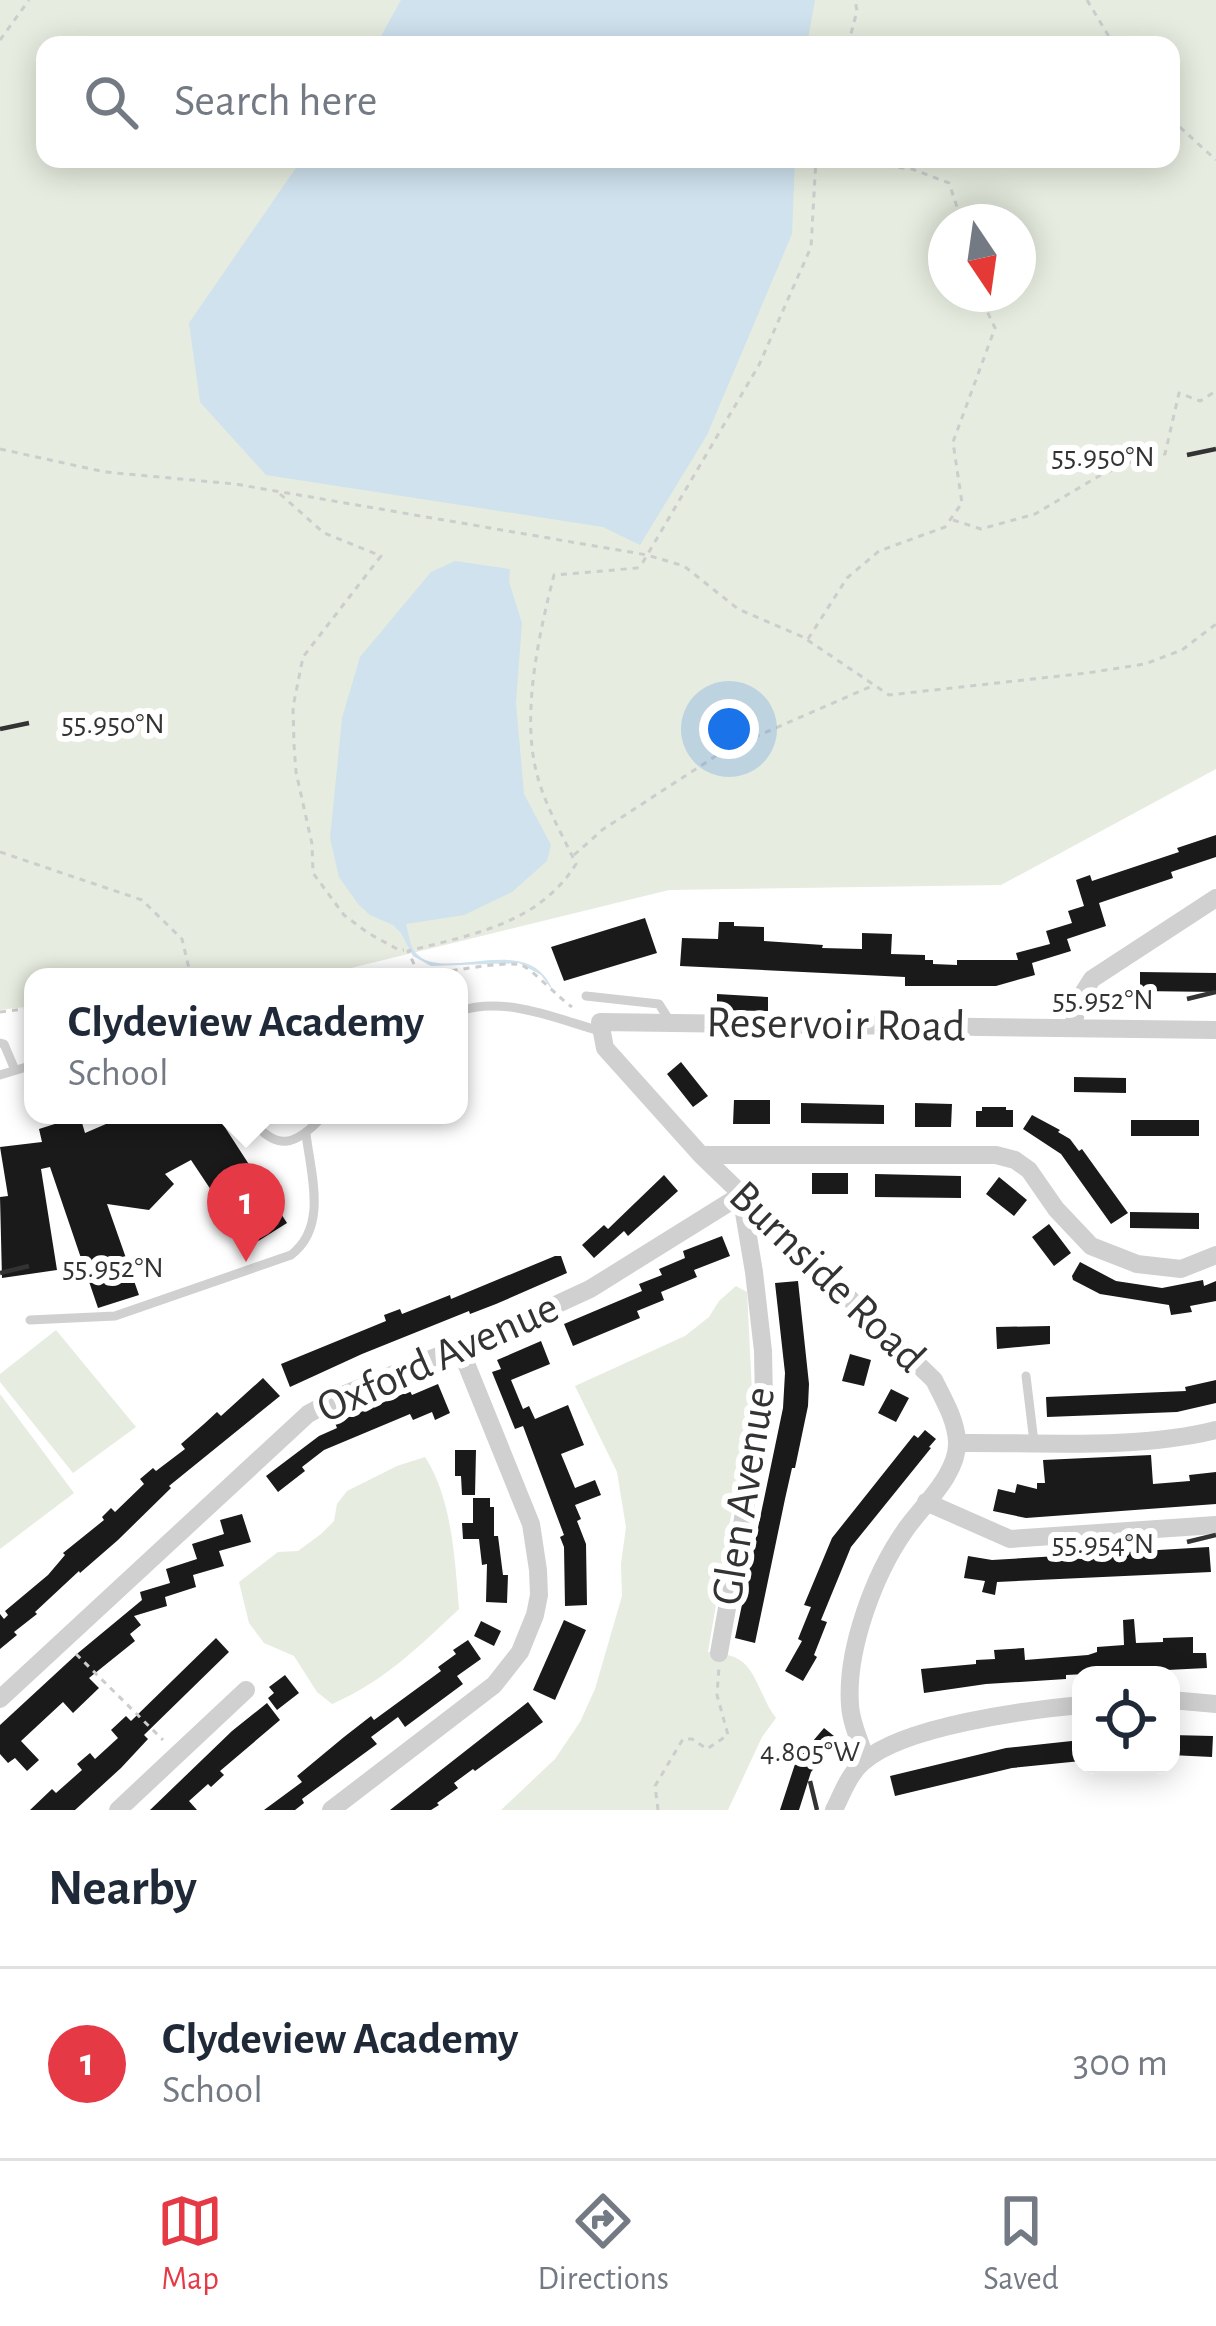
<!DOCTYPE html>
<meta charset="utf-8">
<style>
body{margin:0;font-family:"Alegreya Sans",sans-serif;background:#f6f6f7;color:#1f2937}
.controls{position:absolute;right:36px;bottom:36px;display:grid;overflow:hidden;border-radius:24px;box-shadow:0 6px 30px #0003}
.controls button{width:108px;height:108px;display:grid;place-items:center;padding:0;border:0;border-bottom:3px solid #e0e1e3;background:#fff;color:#1f2937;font:60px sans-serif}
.compass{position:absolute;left:928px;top:204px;width:108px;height:108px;border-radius:50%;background:#fff;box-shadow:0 6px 30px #0003;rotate:167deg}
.you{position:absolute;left:729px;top:729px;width:42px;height:42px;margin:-30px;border:9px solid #fff;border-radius:50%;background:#1a73e8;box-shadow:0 0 0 18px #1a73e833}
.badge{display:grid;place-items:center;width:78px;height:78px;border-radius:50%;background:#e63946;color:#fff;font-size:39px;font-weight:700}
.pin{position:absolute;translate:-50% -99px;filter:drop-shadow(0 3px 6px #0008)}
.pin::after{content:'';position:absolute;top:63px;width:42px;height:36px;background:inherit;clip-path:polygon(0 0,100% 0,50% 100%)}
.popup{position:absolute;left:24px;top:968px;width:444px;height:156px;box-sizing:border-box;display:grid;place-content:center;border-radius:24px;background:#fff;filter:drop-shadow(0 3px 9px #0005);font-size:39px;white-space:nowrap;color:#747a83}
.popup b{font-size:45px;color:#1f2937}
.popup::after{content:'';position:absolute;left:50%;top:100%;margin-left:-24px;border:24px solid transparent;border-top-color:#fff}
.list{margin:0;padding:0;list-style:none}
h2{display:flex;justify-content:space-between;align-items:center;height:156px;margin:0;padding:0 48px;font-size:51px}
h2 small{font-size:39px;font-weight:400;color:#747a83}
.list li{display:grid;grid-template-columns:78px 1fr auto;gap:36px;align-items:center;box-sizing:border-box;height:192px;padding:0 48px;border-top:3px solid #e0e1e3}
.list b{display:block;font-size:45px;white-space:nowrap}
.list p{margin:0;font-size:39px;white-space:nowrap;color:#747a83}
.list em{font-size:39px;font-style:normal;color:#747a83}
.icon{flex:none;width:66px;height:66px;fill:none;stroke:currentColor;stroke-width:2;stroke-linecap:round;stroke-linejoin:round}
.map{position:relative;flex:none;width:1216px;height:1810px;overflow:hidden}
.search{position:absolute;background:#fff;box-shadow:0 6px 30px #0003;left:36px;right:36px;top:36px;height:132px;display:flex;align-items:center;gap:30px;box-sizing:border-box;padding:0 42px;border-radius:24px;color:#747a83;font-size:45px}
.sheet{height:348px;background:#fff}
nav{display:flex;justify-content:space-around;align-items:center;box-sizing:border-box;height:168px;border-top:3px solid #e0e1e3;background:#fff;font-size:33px;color:#747a83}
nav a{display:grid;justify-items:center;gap:6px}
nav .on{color:#e63946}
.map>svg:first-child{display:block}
</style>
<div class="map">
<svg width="1216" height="1810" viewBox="0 0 1216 1810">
<rect width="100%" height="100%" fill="#fff"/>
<path fill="#e6ecdf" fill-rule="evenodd" d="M0 0H1216V769L1001 885 669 890 351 968 274 977H33V1006L0 1010ZM45 45H1171V159H45ZM946 222H1018V294H946Z
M736 1286 747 1292 752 1391 708 1652C717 1654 730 1654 738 1659 756 1668 762 1701 776 1718L762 1737 728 1810H501L555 1759 580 1722 595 1689 622 1596 621 1564 626 1527 617 1472 575 1386 685 1336 709 1317 719 1301Z
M56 1330 136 1427 73 1473 0 1382V1374Z
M0 1394 74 1493 0 1549Z
M425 1457C452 1498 455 1560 459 1609 421 1645 382 1683 332 1704L317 1692 294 1656 264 1643 249 1623 239 1582 278 1552 298 1551 321 1534 334 1521 337 1504 347 1491 397 1466Z"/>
<path fill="#cfe2ee" d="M401 0H815L807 45H376Z
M302 159H795L792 234 707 435 640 545 603 527 266 475 200 402 189 323Z
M455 561 510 569 509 582 522 623 516 703 524 794 551 845 547 861 512 892 464 915 406 924C408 932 410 945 415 952 442 986 529 928 553 991L541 975 519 963 431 966 413 956 401 933 393 925 370 915 358 904 339 877 330 838 342 718 360 657 431 572Z"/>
<path fill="#1a1a1a" d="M1216 835V857L1171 872 1173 878 1099 903 1106 926 1067 939 1071 951 1032 963 1035 975 996 986H905V977L680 966 682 938 718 939 719 922H734V926L764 927V941L823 945 822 948 862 949V933L892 934 891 954 925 955V960H933V964L957 965V960H1018L1016 953 1050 944 1046 931 1072 923 1068 911 1084 906 1076 880 1090 875 1092 881 1179 852 1177 848Z
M645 918 657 953 564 981 551 947Z
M1140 972 1216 973V992L1140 991Z
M717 994 768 997V1011L717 1010Z
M681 1062 708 1096 693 1107 667 1074Z
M1074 1077 1126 1078V1093L1074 1092Z
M734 1100H770V1124H733Z
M801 1103 884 1105V1124L801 1123Z
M915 1103 952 1104 951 1127H915Z
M982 1107H1006V1110H1013V1127H976V1111H982Z
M127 1115H217L287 1223 249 1247 191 1160 165 1174 174 1184 149 1210 107 1204 139 1295 98 1308 50 1167 41 1169 57 1270 2 1278 0 1197 8 1196 0 1147 42 1142 39 1129 80 1116 85 1133Z
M1032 1115 1060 1130 1058 1132 1070 1139 1079 1151 1082 1149 1128 1213 1111 1224 1061 1154 1023 1129Z
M1131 1120H1199V1136H1131Z
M812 1173H848V1194H812Z
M875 1174 961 1176V1198L875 1197Z
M664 1175 678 1191 628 1236 624 1231 594 1258 582 1245 604 1225 608 1229Z
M999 1177 1027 1200 1014 1216 986 1194Z
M1130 1212 1199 1213V1229L1130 1228Z
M1049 1224 1071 1253 1054 1266 1032 1237Z
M722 1236 730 1256 694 1270 697 1277 661 1292 664 1300 637 1311 640 1318 573 1346 564 1324 642 1291 639 1284 662 1275 659 1269 685 1258 683 1251Z
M555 1256H561L567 1273 496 1304 470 1314 469 1311 362 1354 290 1387 281 1364 386 1321 384 1315 400 1309 402 1314 450 1295 451 1299Z
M1080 1262 1116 1281 1162 1288 1203 1280 1204 1286 1216 1281V1301L1190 1306 1192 1312 1171 1315 1169 1305 1100 1294 1073 1280 1072 1276Z
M798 1281 809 1384 808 1406 795 1468H792L785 1499 755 1643 735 1638 783 1408 785 1373 775 1283Z
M1050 1326V1344L997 1349 996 1327Z
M541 1341 550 1364 511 1380 523 1409 529 1406 535 1419 568 1405 584 1445 561 1454 575 1488 595 1480 601 1495 575 1505 581 1519 577 1521 586 1544 587 1605 565 1606 564 1547 560 1537 564 1535 523 1426 515 1429 492 1372 501 1369 497 1360Z
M850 1354 871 1360 864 1386 842 1381Z
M263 1378 280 1396 169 1486 171 1488 118 1540 80 1573 79 1571 35 1612 37 1614 14 1632 17 1635 0 1649V1614L4 1619 8 1615 5 1611 48 1575 65 1555 63 1553 104 1520 102 1517 111 1508 115 1512 144 1484 140 1479 153 1468 156 1471 185 1449 181 1444 204 1424 217 1412 221 1416Z
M1216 1380V1403L1177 1412 1047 1417 1046 1397 1186 1391 1185 1387Z
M438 1384 450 1413 435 1420 432 1412 413 1420 410 1414 324 1450 302 1467 305 1471 278 1492 266 1476 319 1436 337 1428 335 1423 410 1391 412 1395Z
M891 1389 909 1398 896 1422 878 1413Z
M925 1430 936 1439 929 1447 931 1448 851 1547 821 1620 827 1622 814 1655 817 1657 803 1681 785 1671 802 1641 798 1639 811 1607 804 1605 832 1538 914 1435 918 1438Z
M455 1450H476L475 1495H462L461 1476H455Z
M1151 1455 1153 1484 1190 1481 1189 1475 1216 1472V1504L1026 1518 993 1511 998 1489 1015 1493 1017 1484 1037 1489V1483H1045L1043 1460Z
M473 1498H490V1507H494V1536H498L503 1575H508L507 1603 486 1602 487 1564 482 1565 479 1539H463L462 1523H473Z
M242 1514 251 1542 219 1551 224 1566 193 1575 196 1587 165 1597 167 1606 134 1616 141 1625 130 1634 135 1641 89 1678 99 1688 73 1713 63 1702 21 1741 39 1760 27 1771 15 1758 8 1763 0 1754V1725L78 1653 142 1600 140 1592 170 1583 166 1569 197 1559 192 1544 224 1534 220 1520Z
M1209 1547 1211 1572 997 1582 995 1595 982 1592 985 1581 964 1578 968 1556 992 1560Z
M1134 1619 1136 1643 1163 1642V1638L1193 1637V1653H1206L1207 1668 1066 1675V1679L986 1684 924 1693 921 1669 976 1664V1660L995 1659 994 1650 1024 1648 1025 1660 1088 1655 1097 1652V1647L1124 1645 1123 1620Z
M564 1620 586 1630 555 1700 533 1690Z
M481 1621 501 1631 494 1646 474 1636Z
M216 1638 229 1652 144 1735 148 1739 121 1768 75 1810H30L52 1789 56 1793 82 1770 77 1764 90 1753 95 1759 118 1738 111 1730 126 1716 131 1721Z
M468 1640 481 1659 457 1676 463 1684 405 1727 398 1717 371 1737 377 1744 302 1799 304 1803 295 1810H264L302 1782 297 1776 344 1737 371 1716 374 1720 441 1671 438 1667 456 1654 453 1650Z
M285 1675 299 1693 277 1710 268 1698 274 1693 269 1687Z
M528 1702 543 1722 475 1771 473 1769 454 1783 458 1788 437 1803 439 1805 431 1810H390Z
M267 1703 280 1720 220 1771 224 1775 211 1787 208 1784 189 1801 197 1810H150L232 1731Z
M824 1728 839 1740 811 1772 799 1810H780L796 1761Z
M1171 1735 1213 1736 1212 1757 1171 1755Z
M1081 1740V1761L1012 1768 895 1796 890 1776 1006 1748Z"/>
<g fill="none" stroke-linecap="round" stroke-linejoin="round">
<path stroke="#cdcdcd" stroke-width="3" stroke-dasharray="6 6" stroke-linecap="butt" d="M1087 0 1114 45
M0 40 29 0
M848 45 857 11 855 0
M1171 119 1216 160
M877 159 886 166 912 169 949 183 962 222
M0 449 105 472 235 484 647 555 684 566 738 609 803 637 889 695 1087 673 1145 664 1182 650 1216 624
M280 494 324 533 381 556 303 657 293 707 294 745 296 772 312 844 313 873 344 915 368 933 399 950H404
M953 520 981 529 1035 514 1099 476 1135 460 1165 454 1179 393 1200 401 1216 391
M808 639 847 578 879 551 945 527 962 503 953 442 995 328 979 294
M0 852 142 900 182 939 191 977
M574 855 602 830 725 750 872 686
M419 975 408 951C470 935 539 924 576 864 563 836 546 807 538 778 520 717 539 634 554 575L637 568 643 562 759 365 811 247 816 159
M284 977C328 972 373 977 417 975 441 974 503 960 521 965 531 968 560 999 572 1007
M0 1012 33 1008
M76 1654 163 1740
M658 1810 655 1786 683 1739H692L707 1749 728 1735 717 1695 719 1667"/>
<path stroke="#d0d0d0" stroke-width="9" d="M586 996 659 1004 671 1023
M459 1011C506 996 554 1018 600 1031
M0 1043 4 1044 15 1070
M0 1075 33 1065
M248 1115C276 1154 296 1146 324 1115
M30 1320 115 1316 291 1255C328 1227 311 1175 306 1134
M1026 1376 1034 1442"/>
<path stroke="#d0d0d0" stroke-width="18" d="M1073 1028 1078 1001 1092 979 1216 898
M701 1155H996L1015 1160 1029 1170 1056 1209 1091 1246 1137 1264 1181 1269 1216 1255
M957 1443C1039 1442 1137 1450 1216 1430
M926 1502 1010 1539 1216 1525
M0 1699 308 1414 345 1394 499 1331 590 1289 741 1195 754 1272 763 1351 764 1401 719 1653
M1171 1700 1216 1704
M866 1759C860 1742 851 1723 850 1705 846 1650 874 1574 906 1529 923 1505 959 1473 957 1441 956 1420 943 1398 934 1380L701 1155 605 1048 600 1022 1216 1030
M118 1810 246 1690
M331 1810 494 1685 520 1652 535 1615 539 1595 538 1570 531 1524 459 1346
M834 1810C842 1794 849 1774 863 1762 903 1726 1027 1710 1081 1705"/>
</g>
<path fill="none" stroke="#333" stroke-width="4.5" d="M1187 455 1216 449M0 729 29 723M1187 999 1216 992M0 1273 29 1266M1187 1542 1216 1535M810 1781 817 1810"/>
<g text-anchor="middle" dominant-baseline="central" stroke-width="12" stroke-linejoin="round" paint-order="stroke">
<g font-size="45" fill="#333" stroke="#fff">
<text transform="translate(836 1025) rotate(1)">Reservoir Road</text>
<text transform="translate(827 1277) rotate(44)">Burnside Road</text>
<text transform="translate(438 1358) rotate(-24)">Oxford Avenue</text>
<text transform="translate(744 1496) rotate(-81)">Glen Avenue</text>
</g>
</g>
<g font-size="30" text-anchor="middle" fill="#333" stroke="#fff" stroke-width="12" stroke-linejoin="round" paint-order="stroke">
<text x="1103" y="466">55.950°N</text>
<text x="113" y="733">55.950°N</text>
<text x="1103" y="1009">55.952°N</text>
<text x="113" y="1277">55.952°N</text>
<text x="1103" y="1553">55.954°N</text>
<text x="810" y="1761">4.805°W</text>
</g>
</svg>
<div class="controls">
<button><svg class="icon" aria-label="locate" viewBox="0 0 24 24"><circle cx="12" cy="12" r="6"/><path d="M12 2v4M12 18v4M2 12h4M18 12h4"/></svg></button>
</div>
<svg class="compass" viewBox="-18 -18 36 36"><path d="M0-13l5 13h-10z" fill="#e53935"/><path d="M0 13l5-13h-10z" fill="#747a83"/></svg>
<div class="you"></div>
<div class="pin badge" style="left:246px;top:1262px">1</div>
<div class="popup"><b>Clydeview Academy</b>School</div>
<div class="search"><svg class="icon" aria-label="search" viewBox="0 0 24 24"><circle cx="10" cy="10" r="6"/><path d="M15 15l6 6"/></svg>Search here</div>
</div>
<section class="sheet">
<h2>Nearby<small></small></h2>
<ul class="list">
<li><span class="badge">1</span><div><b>Clydeview Academy</b><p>School</p></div><em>300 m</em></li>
</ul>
</section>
<nav>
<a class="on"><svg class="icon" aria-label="map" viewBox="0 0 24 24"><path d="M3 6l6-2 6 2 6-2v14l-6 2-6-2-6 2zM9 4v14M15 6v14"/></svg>Map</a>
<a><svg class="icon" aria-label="directions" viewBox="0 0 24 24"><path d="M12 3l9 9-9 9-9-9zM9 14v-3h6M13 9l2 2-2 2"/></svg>Directions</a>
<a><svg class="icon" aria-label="saved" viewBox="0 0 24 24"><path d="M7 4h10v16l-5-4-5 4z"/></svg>Saved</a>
</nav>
